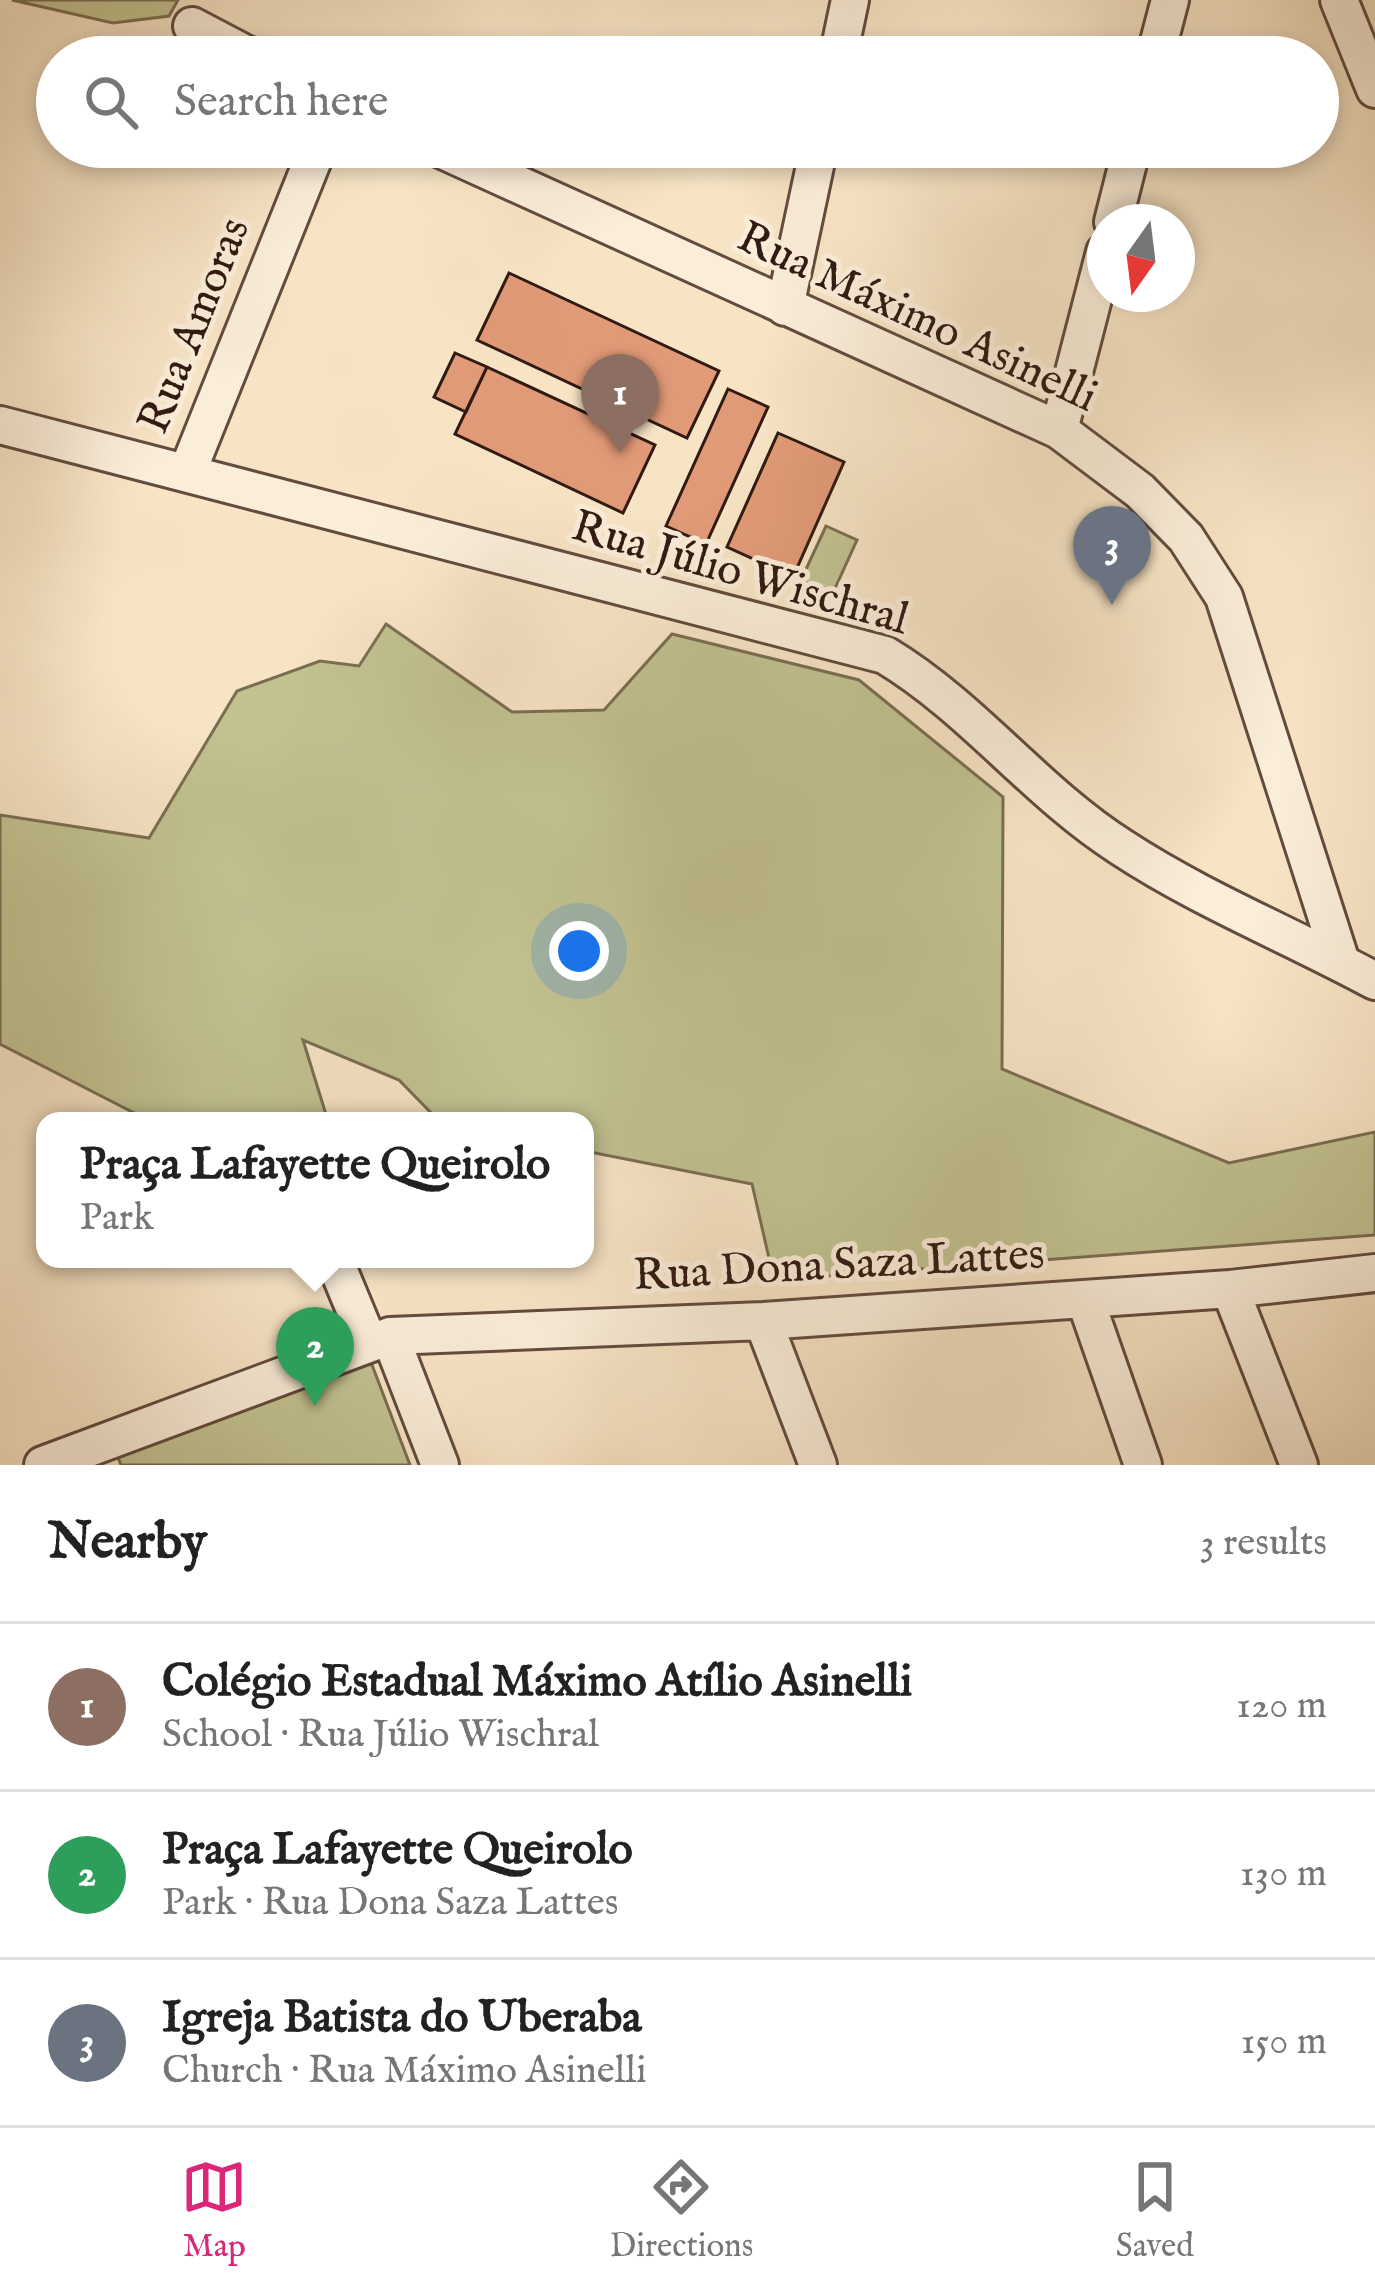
<!DOCTYPE html>
<meta charset="utf-8">
<style>
body{margin:0;font-family:"IM FELL English",serif;background:#f6f6f6;color:#222}
.compass{position:absolute;left:1087px;top:204px;width:108px;height:108px;border-radius:50%;background:#fff;box-shadow:0 6px 18px #0003;rotate:194deg}
.you{position:absolute;left:579px;top:951px;width:42px;height:42px;margin:-30px;border:9px solid #fff;border-radius:50%;background:#1a73e8;box-shadow:0 0 0 18px #1a73e833}
.badge{display:grid;place-items:center;width:78px;height:78px;border-radius:50%;background:#db2777;color:#fff;font-size:39px;font-weight:700}
.pin{position:absolute;translate:-50% -99px;filter:drop-shadow(0 3px 6px #0008)}
.pin::after{content:'';position:absolute;top:63px;width:42px;height:36px;background:inherit;clip-path:polygon(0 0,100% 0,50% 100%)}
.popup{position:absolute;left:36px;top:1112px;width:558px;height:156px;box-sizing:border-box;display:grid;place-content:center;border-radius:24px;background:#fff;filter:drop-shadow(0 3px 9px #0005);font-size:39px;white-space:nowrap;color:#767676}
.popup b{font-size:45px;color:#222}
.popup::after{content:'';position:absolute;left:50%;top:100%;margin-left:-24px;border:24px solid transparent;border-top-color:#fff}
.list{margin:0;padding:0;list-style:none}
h2{display:flex;justify-content:space-between;align-items:center;height:156px;margin:0;padding:0 48px;font-size:51px}
h2 small{font-size:39px;font-weight:400;color:#767676}
.list li{display:grid;grid-template-columns:78px 1fr auto;gap:36px;align-items:center;box-sizing:border-box;height:168px;padding:0 48px;border-top:3px solid #e0e0e0}
.list b{display:block;font-size:45px;white-space:nowrap}
.list p{margin:0;font-size:39px;white-space:nowrap;color:#767676}
.list em{font-size:39px;font-style:normal;color:#767676}
.icon{flex:none;width:66px;height:66px;fill:none;stroke:currentColor;stroke-width:2;stroke-linecap:round;stroke-linejoin:round}
.map{position:relative;flex:none;width:1375px;height:1465px;overflow:hidden}
.search{position:absolute;background:#fff;box-shadow:0 6px 18px #0003;left:36px;right:36px;top:36px;height:132px;display:flex;align-items:center;gap:30px;box-sizing:border-box;padding:0 42px;border-radius:66px;color:#767676;font-size:45px}
.sheet{height:660px;background:#fff}
nav{display:flex;justify-content:space-around;align-items:center;box-sizing:border-box;height:168px;border-top:3px solid #e0e0e0;background:#fff;font-size:33px;color:#767676}
nav a{display:grid;justify-items:center;gap:6px}
nav .on{color:#db2777}
.map>svg:first-child{display:block}
</style>
<div class="map">
<svg width="1375" height="1465" viewBox="0 0 1375 1465">
<rect width="100%" height="100%" fill="#f7e4c5"/>
<filter id="stains"><feTurbulence type="fractalNoise" baseFrequency=".00167" numOctaves="4"/><feColorMatrix values="0 0 0 0 .2 0 0 0 0 .09 0 0 0 0 .02 0 0 0 .5 -.17"/></filter>
<radialGradient id="worn" r=".72"><stop offset=".6" stop-color="#630" stop-opacity="0"/><stop offset="1" stop-color="#630" stop-opacity=".3"/></radialGradient>
<path fill="#c2c291" stroke="#7a6e52" stroke-width="3" d="M12 0H178L169 16 113 23Z
M826 526 857 540 832 595 801 580Z
M386 624 512 712 604 710 672 634 859 680 1003 797 1002 1069 1229 1163 1375 1132V1235L774 1280 752 1184 585 1151V1121H439L399 1080 303 1040 328 1121 144 1118 0 1044V815L149 838 237 691 320 661 359 666Z
M369 1357 410 1465H121L117 1455Z"/>
<path fill="#e19a77" stroke="#311a12" stroke-width="3" d="M509 273 719 371 687 438 477 340Z
M455 353 487 367 466 412 434 397Z
M487 367 655 445 623 513 455 434Z
M728 389 768 407 706 544 666 526Z
M778 433 844 462 793 577 727 547Z"/>
<g fill="none" stroke-linecap="round" stroke-linejoin="round">
<defs>
<path id="minor" d="M1339 0 1375 89
M192 26 251 57
M838 57 850 0
M1155 57 1170 0
M436 147 1059 430 1140 491 1186 538 1224 597 1341 962
M1113 222 1132 147
M785 307 819 147
M0 425 885 655C973 708 1035 792 1121 847 1200 899 1292 936 1375 981
M1059 430 1105 252
M187 473 318 147
M334 1259 368 1341
M1230 1289 1299 1465
M1085 1299 1143 1465
M763 1321 818 1465
M390 1336 440 1465
M43 1465 390 1336 763 1321 1230 1289 1375 1273"/>
</defs>
<use href="#minor" stroke="#624c3f" stroke-width="42"/>
<use href="#minor" stroke="#faedd9" stroke-width="36"/>
</g>
<g text-anchor="middle" dominant-baseline="central" stroke-width="10" stroke-linejoin="round" paint-order="stroke">
<g font-size="45" fill="#311a12" stroke="#faedd9">
<text transform="translate(917 318) rotate(25)">Rua Máximo Asinelli</text>
<text transform="translate(195 326) rotate(-68)">Rua Amoras</text>
<text transform="translate(740 574) rotate(16)">Rua Júlio Wischral</text>
<text transform="translate(839 1266) rotate(-3)">Rua Dona Saza Lattes</text>
</g>
</g>
<rect width="100%" height="100%" filter="url(#stains)"/>
<rect width="100%" height="100%" fill="url(#worn)"/>
</svg>
<svg class="compass" viewBox="-18 -18 36 36"><path d="M0-13l5 13h-10z" fill="#e53935"/><path d="M0 13l5-13h-10z" fill="#767676"/></svg>
<div class="you"></div>
<div class="pin badge" style="left:620px;top:453px;background:#8d6e63">1</div>
<div class="pin badge" style="left:315px;top:1406px;background:#2e9e5b">2</div>
<div class="popup"><b>Praça Lafayette Queirolo</b>Park</div>
<div class="pin badge" style="left:1112px;top:605px;background:#6b7280">3</div>
<div class="search"><svg class="icon" aria-label="search" viewBox="0 0 24 24"><circle cx="10" cy="10" r="6"/><path d="M15 15l6 6"/></svg>Search here</div>
</div>
<section class="sheet">
<h2>Nearby<small>3 results</small></h2>
<ul class="list">
<li><span class="badge" style="background:#8d6e63">1</span><div><b>Colégio Estadual Máximo Atílio Asinelli</b><p>School · Rua Júlio Wischral</p></div><em>120 m</em></li>
<li><span class="badge" style="background:#2e9e5b">2</span><div><b>Praça Lafayette Queirolo</b><p>Park · Rua Dona Saza Lattes</p></div><em>130 m</em></li>
<li><span class="badge" style="background:#6b7280">3</span><div><b>Igreja Batista do Uberaba</b><p>Church · Rua Máximo Asinelli</p></div><em>150 m</em></li>
</ul>
</section>
<nav>
<a class="on"><svg class="icon" aria-label="map" viewBox="0 0 24 24"><path d="M3 6l6-2 6 2 6-2v14l-6 2-6-2-6 2zM9 4v14M15 6v14"/></svg>Map</a>
<a><svg class="icon" aria-label="directions" viewBox="0 0 24 24"><path d="M12 3l9 9-9 9-9-9zM9 14v-3h6M13 9l2 2-2 2"/></svg>Directions</a>
<a><svg class="icon" aria-label="saved" viewBox="0 0 24 24"><path d="M7 4h10v16l-5-4-5 4z"/></svg>Saved</a>
</nav>
